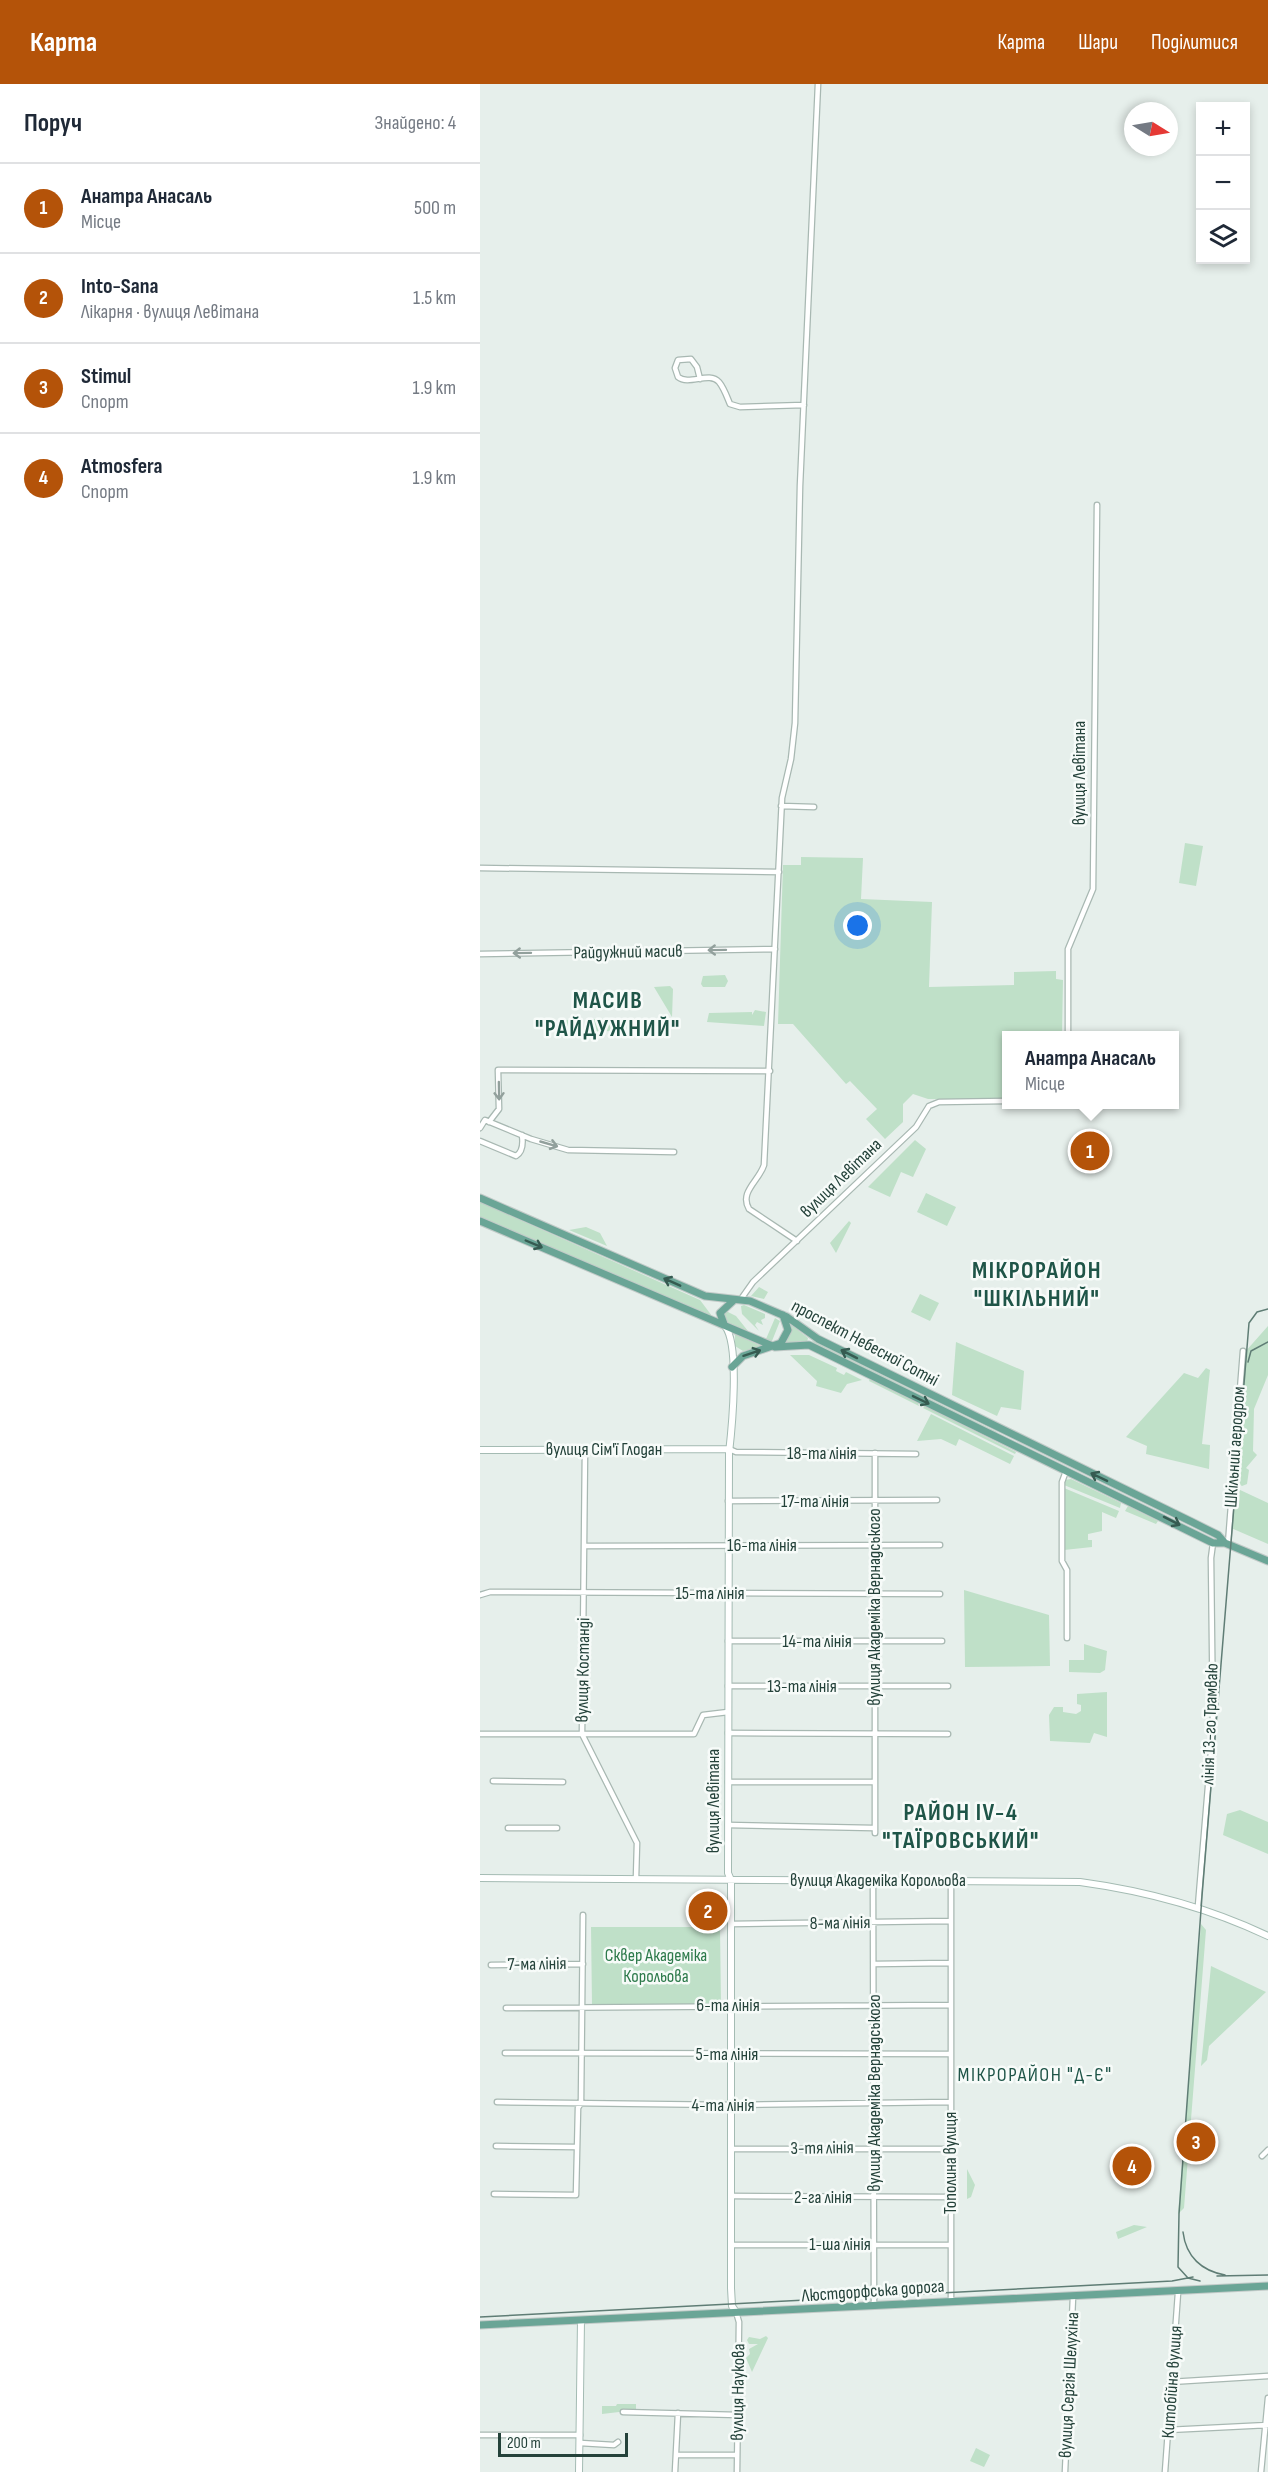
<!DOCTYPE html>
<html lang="uk">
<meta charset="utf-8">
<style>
body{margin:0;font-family:"Sofia Sans Condensed",sans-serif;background:#f2f2f3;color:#1f2937}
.controls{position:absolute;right:18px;top:18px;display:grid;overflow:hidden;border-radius:0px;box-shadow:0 3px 9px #0003}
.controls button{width:54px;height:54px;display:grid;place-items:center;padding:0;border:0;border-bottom:2px solid #e0e1e3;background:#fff;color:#1f2937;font:30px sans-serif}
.compass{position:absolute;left:644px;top:18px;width:54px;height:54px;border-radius:50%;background:#fff;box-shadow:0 3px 9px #0003;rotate:101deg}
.scale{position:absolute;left:18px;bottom:15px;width:130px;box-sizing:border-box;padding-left:6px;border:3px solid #24423a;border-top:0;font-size:16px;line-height:21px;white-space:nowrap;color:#24423a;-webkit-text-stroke:4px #f7fbf9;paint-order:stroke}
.you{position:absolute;left:378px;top:842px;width:21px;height:21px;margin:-15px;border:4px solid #fff;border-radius:50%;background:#1a73e8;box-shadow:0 0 0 9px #1a73e833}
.badge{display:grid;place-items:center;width:39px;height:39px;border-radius:50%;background:#b45309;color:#fff;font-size:20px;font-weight:700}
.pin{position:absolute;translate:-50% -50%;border:3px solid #fff;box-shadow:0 2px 6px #0006}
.popup{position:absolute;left:522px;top:947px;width:177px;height:78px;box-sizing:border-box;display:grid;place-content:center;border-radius:0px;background:#fff;filter:drop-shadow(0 2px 4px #0005);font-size:20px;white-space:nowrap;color:#747a83}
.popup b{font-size:22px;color:#1f2937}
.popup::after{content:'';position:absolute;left:50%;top:100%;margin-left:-12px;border:12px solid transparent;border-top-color:#fff}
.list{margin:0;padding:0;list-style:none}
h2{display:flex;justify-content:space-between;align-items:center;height:78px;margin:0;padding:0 24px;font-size:26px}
h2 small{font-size:20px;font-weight:400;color:#747a83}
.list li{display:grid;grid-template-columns:39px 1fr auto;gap:18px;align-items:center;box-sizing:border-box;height:90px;padding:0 24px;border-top:2px solid #e0e1e3}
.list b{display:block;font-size:22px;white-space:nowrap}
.list p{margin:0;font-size:20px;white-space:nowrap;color:#747a83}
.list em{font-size:20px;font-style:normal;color:#747a83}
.icon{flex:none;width:33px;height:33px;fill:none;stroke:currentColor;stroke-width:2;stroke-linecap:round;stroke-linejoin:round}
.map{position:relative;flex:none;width:788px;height:2388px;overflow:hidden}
header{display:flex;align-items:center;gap:36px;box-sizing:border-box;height:84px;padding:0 30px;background:#b45309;color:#fff}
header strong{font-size:28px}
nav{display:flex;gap:33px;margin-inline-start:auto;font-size:21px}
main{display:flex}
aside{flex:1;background:#fff}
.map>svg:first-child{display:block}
</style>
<header>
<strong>Карта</strong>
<nav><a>Карта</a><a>Шари</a><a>Поділитися</a></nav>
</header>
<main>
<aside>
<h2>Поруч<small>Знайдено: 4</small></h2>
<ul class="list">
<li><span class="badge">1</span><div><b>Анатра Анасаль</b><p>Місце</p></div><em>500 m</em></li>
<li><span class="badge">2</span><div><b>Into-Sana</b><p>Лікарня · вулиця Левітана</p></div><em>1.5 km</em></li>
<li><span class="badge">3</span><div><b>Stimul</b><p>Спорт</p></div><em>1.9 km</em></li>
<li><span class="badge">4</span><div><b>Atmosfera</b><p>Спорт</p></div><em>1.9 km</em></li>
</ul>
</aside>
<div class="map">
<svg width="788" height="2388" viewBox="0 0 788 2388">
<rect width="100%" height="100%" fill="#e6efeb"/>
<path fill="#bfe0c8" d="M705 759 723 762 716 802 699 799Z
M321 773 383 774 381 815 452 818 449 903 534 901V888L576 887V895L583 896 582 951 526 952V1016L448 1015 433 1010 423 1020V1038L405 1055 386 1035 397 1025 370 997 366 1000 313 940H298L303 781H321Z
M245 891 248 897 245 903H223L221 900 223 892Z
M190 902 193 905 192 933 174 903Z
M275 926 286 928 284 942 227 938 229 929 272 928V931Z
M90 935 93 941 101 938V949L77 950 72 942Z
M107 935H130L131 947 107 948Z
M435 1056 446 1065 433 1093 421 1088 410 1113 388 1103Z
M446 1109 476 1123 467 1142 437 1128Z
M0 1118 220 1216 232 1232 0 1133Z
M369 1137 371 1139 356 1169 350 1159Z
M106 1143 120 1149 127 1162 89 1146Z
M279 1203 288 1208 284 1215 271 1212Z
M440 1210 459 1219 450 1237 431 1228Z
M264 1221 285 1230V1234L281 1236 283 1241 277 1238 275 1241 279 1247 262 1230 261 1222Z
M246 1227 256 1232 268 1247 246 1238 242 1230Z
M295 1234 300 1237 292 1257 286 1255Z
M310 1240 328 1254 327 1258H305L311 1247Z
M788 1242V1291L774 1325 773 1367 777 1371 766 1384 769 1386 767 1400 762 1402 755 1397 765 1268Z
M255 1250 283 1263 263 1267 255 1262Z
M333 1257 517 1348V1349L332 1258Z
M476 1258 544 1287 541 1326 521 1323 517 1332 472 1311Z
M310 1271H329L357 1284 356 1287 364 1291 366 1288 382 1296 367 1300 361 1309 336 1302 337 1297Z
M726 1284 730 1286 722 1360 730 1361 729 1385 666 1370 667 1362 646 1353 704 1289 718 1294Z
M390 1295 438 1319 439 1322 389 1297Z
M445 1322 536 1368 535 1370 443 1324Z
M451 1330 534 1372 530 1380 479 1355 476 1362 461 1355 437 1357Z
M591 1395 641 1419 640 1424 584 1401 585 1396Z
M584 1404 639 1427 636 1434 622 1428V1447L608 1450V1456H612V1463L584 1466Z
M758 1405 788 1419V1460L751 1444 754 1407Z
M648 1422 678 1437 676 1440 645 1427Z
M484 1506 569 1531 570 1582 485 1583Z
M604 1560 627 1567 625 1586 620 1589 589 1588V1576H604Z
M627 1608V1653L614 1649 610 1659 570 1657 569 1631 574 1623H583V1628L596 1630 601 1627V1621L597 1620V1610Z
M760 1726 788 1738V1770L743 1751 747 1730Z
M721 1840 726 1846 704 2124 698 2130Z
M111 1843H240L241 1920 112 1921Z
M731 1882 786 1908 729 1962 727 1976 721 1982Z
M487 2085 495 2101 491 2113 487 2115Z
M654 2141 667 2143 638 2155 636 2148Z
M286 2252 288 2254 272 2288 266 2274 270 2270 269 2265 278 2260H269L267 2256 269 2253 280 2255Z
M137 2320H156V2326L122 2330V2322H136Z
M496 2364 510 2371 504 2383 490 2377Z"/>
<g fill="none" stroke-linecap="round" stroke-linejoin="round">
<defs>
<path id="street" d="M220 295 217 283 211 275 198 276 195 284 198 293C209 302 229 287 239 298 244 304 247 313 250 320L260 323 324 321
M301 722 334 723
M0 784 299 788
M0 870 295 865
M588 952V865L613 805 617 421
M578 1020H587
M9 1038 19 1025 18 986 290 987
M0 1044 5 1036 51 1055 88 1066 194 1068
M0 1057 36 1072C43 1068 43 1058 42 1051
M317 1157 269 1125C259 1108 279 1097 284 1081L302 714 311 675 315 639 320 402 338 0
M261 1215 273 1198 436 1043 449 1022 459 1018 526 1017
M249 1365 256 1368 436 1370
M105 1366 102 1650 157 1759 156 1794
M586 1387 582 1398V1477L587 1486V1554
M248 1417 457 1416
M748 1460 763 1267
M104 1462 460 1461
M0 1511 10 1508 460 1510
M248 1557H462
M248 1602H468
M248 1649 468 1650
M0 1650H214L223 1631 248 1628
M13 1697 83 1698
M248 1698H393
M248 1741 393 1744
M28 1744H77
M395 1749V1369
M393 1796 394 2222
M718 1822 733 1643 731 1474 733 1459
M251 1840 470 1837
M394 1880 470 1879
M11 1881 103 1880
M26 1924 470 1921
M25 1969 470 1970
M17 2018 250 2021 470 2018
M16 2062 97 2063
M251 2065H470
M782 2072 788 2066
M14 2110 96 2111 98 2024 101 2019 103 1831
M251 2112 470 2113
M251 2161H470
M471 2217V1796
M256 2228 259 2238 257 2388
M690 2298 788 2292
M143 2328 258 2331
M688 2346 788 2341
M0 2351H100
M100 2359 134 2361 138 2358
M196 2371H257
M195 2388 198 2329
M585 2388 593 2213
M685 2388 698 2209
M781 2388 788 2314"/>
<path id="secondary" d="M245 1242C260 1261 252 1343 249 1369L248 1789 251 1796V2204L252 2222 256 2228
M0 1366 249 1365
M0 1794 600 1798C666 1807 727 1823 788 1852
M99 2388 101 2236"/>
<path id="primary" d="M0 1114 225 1212 270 1217 307 1233 338 1255 712 1438 738 1451 745 1459
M0 1137 295 1263 329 1261 733 1459H745L788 1477
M244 1240 240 1229 253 1217
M252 1283 263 1272 301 1259 308 1246 303 1231
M0 2241 788 2202"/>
</defs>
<use href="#street" stroke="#a8b8b2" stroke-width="7"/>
<use href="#secondary" stroke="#a4bbb3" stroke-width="8"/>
<use href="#primary" stroke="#c2cac8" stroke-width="9"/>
<use href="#street" stroke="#fff" stroke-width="4.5"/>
<use href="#secondary" stroke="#fff" stroke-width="6"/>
<use href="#primary" stroke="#6aa596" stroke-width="7"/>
<path stroke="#5f7d75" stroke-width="1.5" d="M768 1278 771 1267 788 1258
M703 2148C706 2173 722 2187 745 2191
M737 2192 788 2191
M720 2197 708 2194 698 2183 699 2130 722 1812 769 1239 777 1228 788 1225
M0 2233 692 2197 713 2193"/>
</g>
<defs><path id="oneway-shaft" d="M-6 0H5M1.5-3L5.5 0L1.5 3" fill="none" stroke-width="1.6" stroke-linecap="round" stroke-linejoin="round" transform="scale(1.5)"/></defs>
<g stroke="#92a09c">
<use href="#oneway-shaft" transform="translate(237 866) rotate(179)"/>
<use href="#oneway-shaft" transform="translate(42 869) rotate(179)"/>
<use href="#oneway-shaft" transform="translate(19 1007) rotate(89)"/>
<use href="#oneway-shaft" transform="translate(69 1060) rotate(16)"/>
</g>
<g stroke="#365b51">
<use href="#oneway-shaft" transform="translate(54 1160) rotate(23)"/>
<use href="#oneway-shaft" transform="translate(192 1198) rotate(-156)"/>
<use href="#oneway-shaft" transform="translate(272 1269) rotate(-18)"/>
<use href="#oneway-shaft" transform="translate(369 1270) rotate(-153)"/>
<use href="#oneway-shaft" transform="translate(441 1316) rotate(26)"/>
<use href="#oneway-shaft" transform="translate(619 1393) rotate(-154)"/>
<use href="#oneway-shaft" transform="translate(692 1437) rotate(27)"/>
</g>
<g text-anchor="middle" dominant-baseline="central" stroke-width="5" stroke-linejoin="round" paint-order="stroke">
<g font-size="18" fill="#24423a" stroke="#f7fbf9">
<text transform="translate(599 689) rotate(-90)">вулиця Левітана</text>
<text transform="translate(148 868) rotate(-1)">Райдужний масив</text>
<text transform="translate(361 1094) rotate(-44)">вулиця Левітана</text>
<text transform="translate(385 1259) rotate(28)">проспект Небесної Сотні</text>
<text transform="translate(755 1363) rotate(-86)">Шкільний аеродром</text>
<text x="124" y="1365">вулиця Сім'ї Глодан</text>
<text x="342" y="1369">18-та лінія</text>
<text x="335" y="1417">17-та лінія</text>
<text x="282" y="1461">16-та лінія</text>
<text x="230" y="1509">15-та лінія</text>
<text transform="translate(394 1523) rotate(-90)">вулиця Академіка Вернадського</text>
<text x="337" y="1557">14-та лінія</text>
<text transform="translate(103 1586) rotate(-89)">вулиця Костанді</text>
<text x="322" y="1602">13-та лінія</text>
<text transform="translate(730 1640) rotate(-88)">лінія 13-го Трамваю</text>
<text transform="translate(233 1717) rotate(-90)">вулиця Левітана</text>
<text x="398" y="1796">вулиця Академіка Корольова</text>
<text transform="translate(360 1839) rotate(-1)">8-ма лінія</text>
<text transform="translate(57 1880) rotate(-1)">7-ма лінія</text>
<text x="248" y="1921">6-та лінія</text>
<text x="247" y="1970">5-та лінія</text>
<text transform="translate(394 2009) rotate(-90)">вулиця Академіка Вернадського</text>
<text x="243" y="2021">4-та лінія</text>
<text transform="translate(342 2064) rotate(-1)">3-тя лінія</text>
<text transform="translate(470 2079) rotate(-90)">Тополина вулиця</text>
<text x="343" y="2113">2-га лінія</text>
<text x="360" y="2160">1-ша лінія</text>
<text transform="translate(393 2207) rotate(-4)">Люстдорфська дорога</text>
<text transform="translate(692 2298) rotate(-86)">Китобійна вулиця</text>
<text transform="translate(589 2301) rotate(-87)">вулиця Сергія Шелухіна</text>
<text transform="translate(258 2308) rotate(-89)">вулиця Наукова</text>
</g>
<g font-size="18" fill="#2d7a4b" stroke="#f7fbf9">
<text x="176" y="1871">Сквер Академіка<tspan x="176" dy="21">Корольова</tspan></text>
</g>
<g font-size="20" letter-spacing="1.5" fill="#1f5548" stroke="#f7fbf9">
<text x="555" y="1991">МІКРОРАЙОН "Д-Є"</text>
</g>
<g font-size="24" font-weight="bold" letter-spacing="1.5" fill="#1f5548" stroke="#f7fbf9">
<text x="128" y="916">МАСИВ<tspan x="128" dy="28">"РАЙДУЖНИЙ"</tspan></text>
<text x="557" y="1186">МІКРОРАЙОН<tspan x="557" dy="28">"ШКІЛЬНИЙ"</tspan></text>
<text x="481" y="1728">РАЙОН IV-4<tspan x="481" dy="28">"ТАЇРОВСЬКИЙ"</tspan></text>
</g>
</g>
</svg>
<div class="controls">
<button>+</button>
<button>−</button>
<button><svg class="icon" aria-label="layers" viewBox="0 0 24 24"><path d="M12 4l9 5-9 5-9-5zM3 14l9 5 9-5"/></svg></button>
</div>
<svg class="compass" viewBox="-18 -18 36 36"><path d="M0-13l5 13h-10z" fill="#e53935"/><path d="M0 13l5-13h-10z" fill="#747a83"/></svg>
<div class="scale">200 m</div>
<div class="you"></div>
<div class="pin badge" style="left:610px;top:1067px">1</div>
<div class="popup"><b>Анатра Анасаль</b>Місце</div>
<div class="pin badge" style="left:228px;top:1827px">2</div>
<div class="pin badge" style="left:716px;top:2058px">3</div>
<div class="pin badge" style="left:652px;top:2082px">4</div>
</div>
</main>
